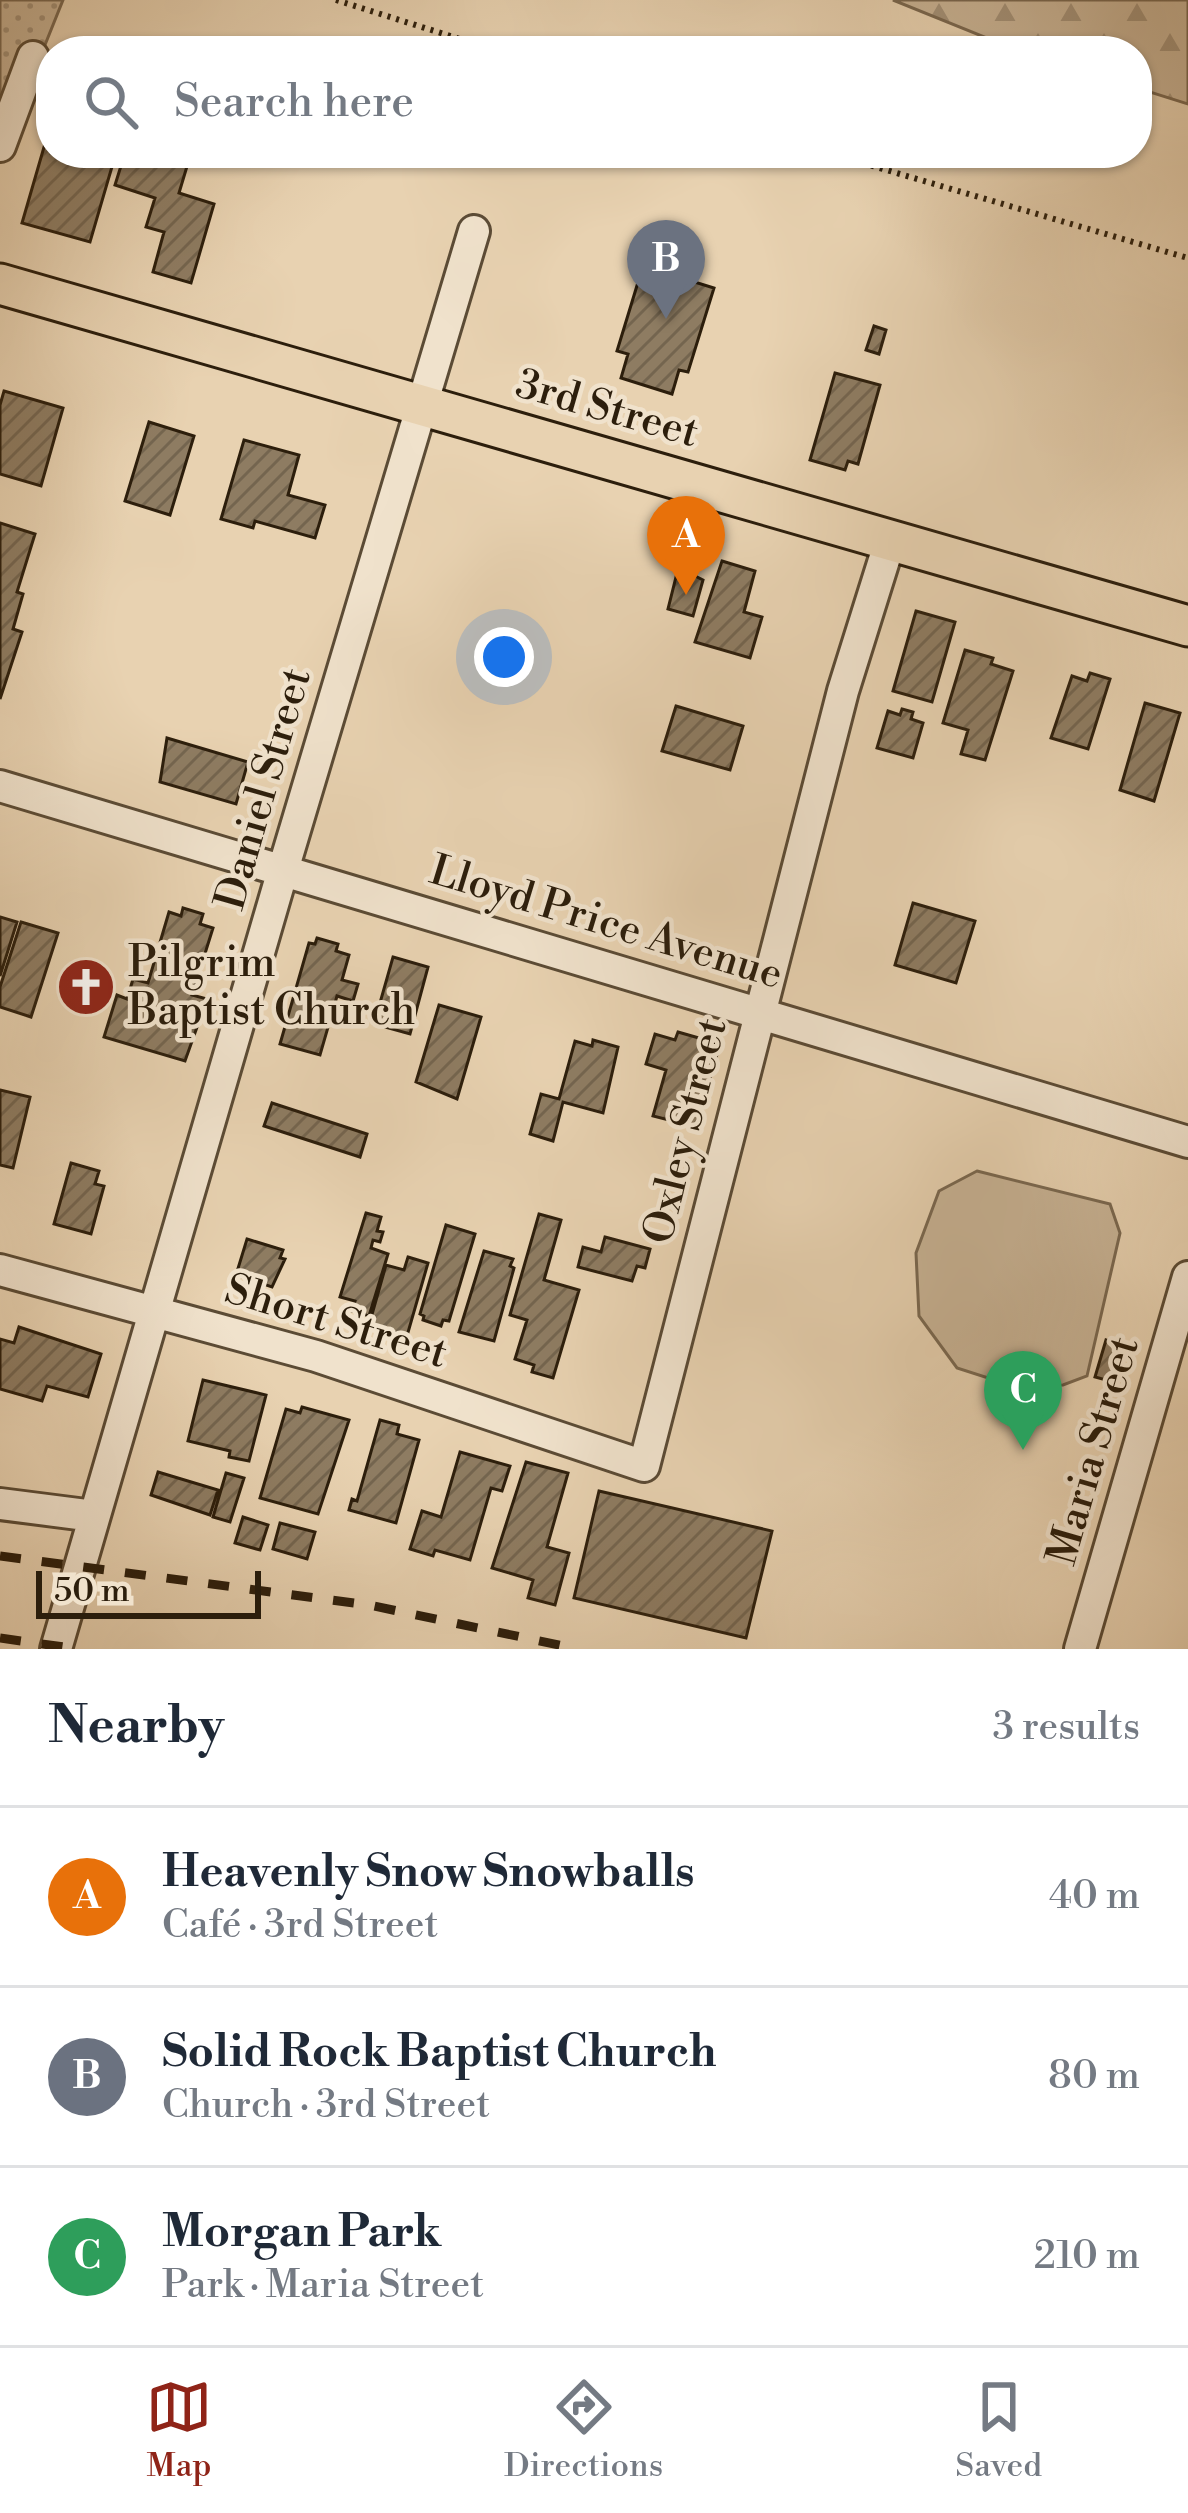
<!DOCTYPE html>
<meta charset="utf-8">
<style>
body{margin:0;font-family:"Libre Bodoni",serif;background:#f2f2f3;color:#1f2937}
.scale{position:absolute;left:36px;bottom:30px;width:225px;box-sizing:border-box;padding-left:12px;border:6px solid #2c1e0c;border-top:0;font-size:33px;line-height:42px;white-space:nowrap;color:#2c1e0c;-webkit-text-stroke:9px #f0e2cc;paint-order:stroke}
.you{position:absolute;left:504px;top:657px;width:42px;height:42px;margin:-30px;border:9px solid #fff;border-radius:50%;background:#1a73e8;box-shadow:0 0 0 18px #1a73e833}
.badge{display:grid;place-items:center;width:78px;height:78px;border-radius:50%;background:#8f2418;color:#fff;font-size:39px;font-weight:700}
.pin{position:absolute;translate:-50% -99px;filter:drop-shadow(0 3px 6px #0008)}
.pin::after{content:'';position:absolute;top:63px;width:42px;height:36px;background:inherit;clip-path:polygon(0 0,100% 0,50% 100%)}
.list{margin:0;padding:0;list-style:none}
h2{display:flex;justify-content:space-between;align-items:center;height:156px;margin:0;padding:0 48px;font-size:51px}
h2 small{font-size:39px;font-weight:400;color:#747a83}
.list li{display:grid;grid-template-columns:78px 1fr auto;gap:36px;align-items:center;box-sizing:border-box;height:180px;padding:0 48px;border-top:3px solid #e0e1e3}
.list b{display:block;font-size:45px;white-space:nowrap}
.list p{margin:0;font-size:39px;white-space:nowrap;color:#747a83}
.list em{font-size:39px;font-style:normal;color:#747a83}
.icon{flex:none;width:66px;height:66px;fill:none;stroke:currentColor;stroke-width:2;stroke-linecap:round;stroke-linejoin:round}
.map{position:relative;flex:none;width:1188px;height:1649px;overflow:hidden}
.search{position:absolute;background:#fff;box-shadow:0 3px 9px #0004;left:36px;right:36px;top:36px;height:132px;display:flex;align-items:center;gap:30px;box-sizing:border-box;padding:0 42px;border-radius:48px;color:#747a83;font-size:45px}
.sheet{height:696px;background:#fff}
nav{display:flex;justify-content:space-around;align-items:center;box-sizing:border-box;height:168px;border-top:3px solid #e0e1e3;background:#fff;font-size:33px;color:#747a83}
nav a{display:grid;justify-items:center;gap:6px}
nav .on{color:#8f2418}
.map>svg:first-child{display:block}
</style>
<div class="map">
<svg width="1188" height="1649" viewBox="0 0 1188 1649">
<defs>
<pattern id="grass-dots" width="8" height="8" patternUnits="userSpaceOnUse" patternTransform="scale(3)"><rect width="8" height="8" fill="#c8b395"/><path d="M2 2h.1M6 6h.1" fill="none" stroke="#a39178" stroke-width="1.8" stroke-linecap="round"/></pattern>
<pattern id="forest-firs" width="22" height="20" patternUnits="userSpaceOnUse" patternTransform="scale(3)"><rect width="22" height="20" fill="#c8b395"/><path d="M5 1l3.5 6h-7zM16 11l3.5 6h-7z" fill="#a39178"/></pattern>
<pattern id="building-hatch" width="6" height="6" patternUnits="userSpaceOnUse" patternTransform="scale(3)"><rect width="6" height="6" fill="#8e7c62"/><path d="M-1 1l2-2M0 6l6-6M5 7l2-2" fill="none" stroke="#74654f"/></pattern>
</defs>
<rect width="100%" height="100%" fill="#e8d2b1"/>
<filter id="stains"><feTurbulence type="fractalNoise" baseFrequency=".00167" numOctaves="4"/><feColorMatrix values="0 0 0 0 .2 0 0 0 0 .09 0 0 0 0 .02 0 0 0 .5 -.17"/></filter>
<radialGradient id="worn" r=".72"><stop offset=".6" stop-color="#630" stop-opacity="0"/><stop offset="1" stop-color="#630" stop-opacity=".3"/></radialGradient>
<path fill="url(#grass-dots)" stroke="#7a6850" stroke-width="3" d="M0 0H63L0 157Z"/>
<path fill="url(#forest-firs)" stroke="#7a6850" stroke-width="3" d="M893 0H1188V104L1137 88V51H1019Z"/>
<path fill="#c8b395" stroke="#7a6850" stroke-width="3" d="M977 1171 1110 1204 1120 1233 1087 1376 1063 1385 1013 1386 957 1368 919 1316 916 1253 939 1191Z"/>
<path fill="url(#building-hatch)" stroke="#2c1e0c" stroke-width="3" d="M51 123V153H116L90 242 22 223Z
M125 153H191L179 193 214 204 191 283 153 272 164 232 146 227 155 198 115 185Z
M643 266 714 288 688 372 679 370 672 394 621 378 628 354 617 351Z
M874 326 886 330 879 354 866 350Z
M835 373 880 385 858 464 848 461 845 470 810 460Z
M4 391 63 408 41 486 0 474V405Z
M149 422 194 436 170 515 125 501Z
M244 440 299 455 288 495 325 505 315 538 255 521 253 528 221 519Z
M0 523 35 534 17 592 23 594 13 629 22 632 0 699Z
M722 561 755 571 744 612 762 617 750 658 695 642Z
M677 573 688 577 689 573 703 580 693 616 668 609Z
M916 611 955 622 932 702 893 691Z
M965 650 993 658 991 664 1013 671 985 760 961 754 968 730 943 723Z
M1090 673 1110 679 1088 749 1051 738 1072 676 1087 681Z
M1145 703 1180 713 1154 801 1120 790Z
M676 706 743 726 730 770 662 751Z
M902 709 913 712 911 719 923 723 913 758 877 748 888 711 900 715Z
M167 738 248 762 236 804 160 782Z
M913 903 975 921 956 983 895 965Z
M183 908 203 914 200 924 213 928 192 995 207 999 185 1061 104 1037 117 995 127 999 133 979 148 983 169 912 181 916Z
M0 917 17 922 0 976Z
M21 922 58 933 31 1017 0 1007V987Z
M317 938 338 944 336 951 349 955 342 980 358 984 353 1001 337 996 320 1055 280 1044 309 943 315 944Z
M393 957 428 967 410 1034 374 1024Z
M439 1005 481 1017 457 1099 416 1082Z
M678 1032 720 1044 696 1127 653 1116 666 1070 646 1064 655 1034 675 1040Z
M593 1040 618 1047 603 1113 563 1102 553 1141 530 1134 541 1094 559 1099 575 1041 592 1046Z
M0 1090 30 1097 13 1168 0 1165Z
M272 1103 367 1134 360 1157 264 1126Z
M71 1163 99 1171 95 1184 104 1186 91 1234 54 1224Z
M366 1213 381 1217 377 1231 383 1232 380 1242 373 1240 371 1248 388 1254 369 1316 352 1311 355 1301 340 1297Z
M539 1214 561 1220 544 1280 579 1290 553 1378 532 1372 534 1365 515 1359 527 1320 510 1315Z
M446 1225 475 1234 449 1321 443 1320 441 1326 423 1320 424 1316 420 1314Z
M605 1237 650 1249 645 1268 637 1266 632 1281 578 1267 583 1247 601 1252Z
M247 1239 283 1250 280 1258 285 1259 272 1287 236 1275Z
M484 1251 513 1259 510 1266 514 1268 494 1341 459 1332Z
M408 1257 428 1263 407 1336 369 1325 386 1265 404 1270Z
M19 1327 101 1354 88 1397 47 1386 42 1401 0 1389V1339L14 1343Z
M1106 1340 1128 1347 1117 1383 1095 1377Z
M203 1380 266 1395 249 1461 229 1457 230 1451 188 1441Z
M302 1407 349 1420 318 1514 260 1498 286 1409 300 1413Z
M380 1420 399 1425 397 1434 419 1440 396 1523 349 1510 352 1499 357 1501Z
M460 1452 510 1466 502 1491 491 1488 470 1560 435 1550 433 1556 410 1549 422 1511 441 1517Z
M526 1462 568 1473 547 1547 569 1553 555 1605 528 1598 533 1580 492 1568Z
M158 1472 218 1490 210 1515 151 1495Z
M226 1473 244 1478 230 1522 213 1517Z
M599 1491 772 1531 746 1638 574 1598Z
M243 1517 268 1525 260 1550 235 1543Z
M280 1523 315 1532 307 1559 273 1549Z"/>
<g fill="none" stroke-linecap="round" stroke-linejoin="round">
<defs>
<path id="minor" d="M0 146 33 57
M0 786 1188 1142
M0 1270 316 1356 644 1466 843 691 890 541
M0 1504 94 1516
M56 1649 283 870 474 231
M1080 1649 1188 1277"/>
<path id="major" d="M0 284 1188 626"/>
</defs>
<use href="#minor" stroke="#5b4b35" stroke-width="36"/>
<use href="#major" stroke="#2c1e0c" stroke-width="45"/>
<path stroke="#2c1e0c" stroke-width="6" stroke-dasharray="3 6" stroke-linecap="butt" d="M336 0 498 51
M828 153 1188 258"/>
<use href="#minor" stroke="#f0e2cc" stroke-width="30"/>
<use href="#major" stroke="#e8d2b1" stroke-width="39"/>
<path stroke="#2c1e0c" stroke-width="9" stroke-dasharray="21 21" stroke-linecap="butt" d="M0 1556 369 1605 578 1649
M0 1638 78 1649"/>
</g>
<defs>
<symbol id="church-disc" viewBox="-11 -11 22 22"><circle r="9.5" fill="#8f2418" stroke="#f0e2cc"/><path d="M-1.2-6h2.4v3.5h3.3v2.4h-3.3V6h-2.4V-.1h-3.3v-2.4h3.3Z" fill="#fff"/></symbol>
</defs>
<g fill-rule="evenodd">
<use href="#church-disc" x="53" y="954" width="66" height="66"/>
</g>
<g text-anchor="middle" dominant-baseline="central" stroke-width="9" stroke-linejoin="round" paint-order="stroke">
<g font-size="42" fill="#2c1e0c" stroke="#f0e2cc">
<text transform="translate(607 409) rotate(16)">3rd Street</text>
<text transform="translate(264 789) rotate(-74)">Daniel Street</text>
<text transform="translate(606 923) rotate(17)">Lloyd Price Avenue</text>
<text transform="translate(686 1131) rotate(-76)">Oxley Street</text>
<text transform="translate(336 1322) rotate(17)">Short Street</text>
<text transform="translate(1094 1451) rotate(-74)">Maria Street</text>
</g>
<g font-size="42" fill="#2c1e0c" stroke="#f0e2cc" text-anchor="start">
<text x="128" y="963">Pilgrim<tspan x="128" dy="48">Baptist Church</tspan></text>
</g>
</g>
<rect width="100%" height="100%" filter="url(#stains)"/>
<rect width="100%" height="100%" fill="url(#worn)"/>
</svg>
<div class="scale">50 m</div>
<div class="you"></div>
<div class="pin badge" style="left:686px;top:595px;background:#e8710a">A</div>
<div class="pin badge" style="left:666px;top:319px;background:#6b7280">B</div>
<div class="pin badge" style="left:1023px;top:1450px;background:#2e9e5b">C</div>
<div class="search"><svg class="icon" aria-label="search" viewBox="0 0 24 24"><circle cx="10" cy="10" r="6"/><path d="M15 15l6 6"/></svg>Search here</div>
</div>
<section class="sheet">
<h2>Nearby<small>3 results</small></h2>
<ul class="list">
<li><span class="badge" style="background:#e8710a">A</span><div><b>Heavenly Snow Snowballs</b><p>Café · 3rd Street</p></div><em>40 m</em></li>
<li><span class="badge" style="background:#6b7280">B</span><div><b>Solid Rock Baptist Church</b><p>Church · 3rd Street</p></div><em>80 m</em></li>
<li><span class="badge" style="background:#2e9e5b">C</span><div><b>Morgan Park</b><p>Park · Maria Street</p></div><em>210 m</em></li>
</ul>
</section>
<nav>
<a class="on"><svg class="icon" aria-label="map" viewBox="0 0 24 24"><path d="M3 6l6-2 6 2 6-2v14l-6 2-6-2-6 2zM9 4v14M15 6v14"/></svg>Map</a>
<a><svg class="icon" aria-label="directions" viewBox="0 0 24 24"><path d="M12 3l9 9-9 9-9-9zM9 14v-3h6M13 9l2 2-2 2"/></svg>Directions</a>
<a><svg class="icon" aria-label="saved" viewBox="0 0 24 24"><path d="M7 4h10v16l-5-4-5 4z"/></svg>Saved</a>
</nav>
